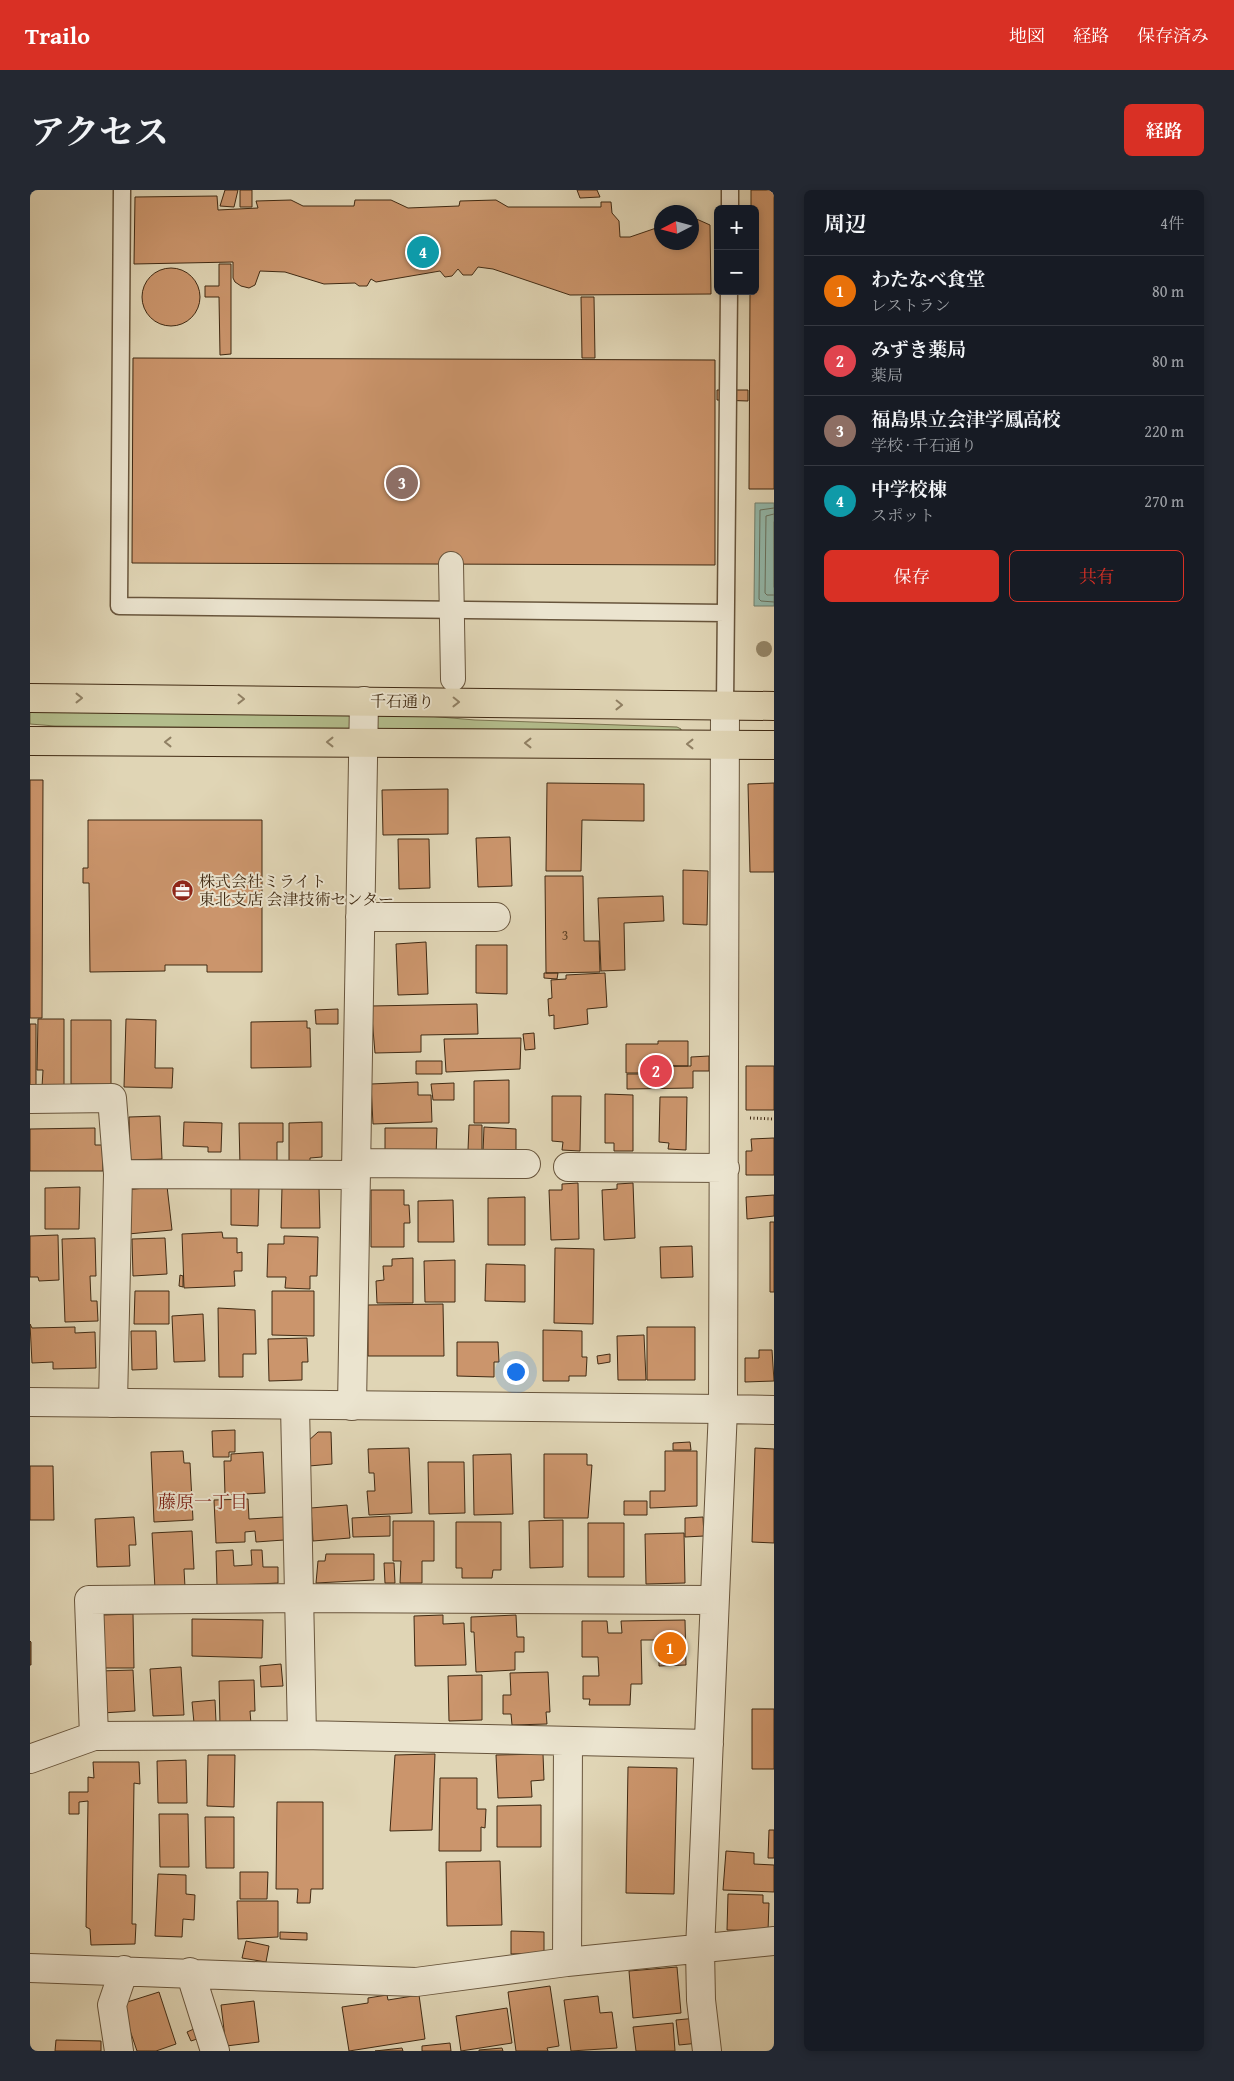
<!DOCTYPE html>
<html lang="ja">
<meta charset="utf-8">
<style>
body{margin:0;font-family:"Gentium Book Plus","Noto Serif JP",serif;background:#242831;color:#f1f3f6}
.controls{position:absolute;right:15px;top:15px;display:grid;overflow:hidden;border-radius:8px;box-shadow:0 2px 8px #0003}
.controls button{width:45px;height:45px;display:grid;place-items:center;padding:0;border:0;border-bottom:1px solid #363941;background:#171b24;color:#f1f3f6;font:25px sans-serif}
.compass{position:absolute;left:624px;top:15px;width:45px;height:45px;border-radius:50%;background:#171b24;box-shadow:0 2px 8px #0003;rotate:264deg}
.you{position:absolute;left:485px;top:1181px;width:18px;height:18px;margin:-12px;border:4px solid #fff;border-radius:50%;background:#1a73e8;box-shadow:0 0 0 8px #1a73e833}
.badge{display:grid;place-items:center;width:32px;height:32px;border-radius:50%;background:#d93025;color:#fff;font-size:16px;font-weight:700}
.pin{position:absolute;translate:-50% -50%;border:2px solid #fff;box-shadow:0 1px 5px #0006}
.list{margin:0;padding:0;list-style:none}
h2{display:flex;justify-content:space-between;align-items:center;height:65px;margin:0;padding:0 20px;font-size:21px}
h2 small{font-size:16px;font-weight:400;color:#9ea1a6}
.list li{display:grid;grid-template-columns:32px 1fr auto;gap:15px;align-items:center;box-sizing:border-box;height:70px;padding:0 20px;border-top:1px solid #363941}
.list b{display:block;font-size:19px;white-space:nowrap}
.list p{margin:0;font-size:16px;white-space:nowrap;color:#9ea1a6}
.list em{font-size:16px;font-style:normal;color:#9ea1a6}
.actions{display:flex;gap:10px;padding:15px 20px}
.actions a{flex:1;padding:11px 0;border:1px solid #d93025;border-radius:8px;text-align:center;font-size:18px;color:#d93025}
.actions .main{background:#d93025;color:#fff}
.map{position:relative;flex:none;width:744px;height:1861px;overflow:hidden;border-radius:8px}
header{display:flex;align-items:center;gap:30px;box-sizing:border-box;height:70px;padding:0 25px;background:#d93025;color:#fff}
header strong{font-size:24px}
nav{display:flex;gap:28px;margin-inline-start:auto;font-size:18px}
.intro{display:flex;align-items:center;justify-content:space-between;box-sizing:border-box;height:120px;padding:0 30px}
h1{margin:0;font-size:35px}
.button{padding:12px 22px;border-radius:8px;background:#d93025;color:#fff;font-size:18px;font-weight:700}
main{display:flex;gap:30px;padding:0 30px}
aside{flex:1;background:#171b24;border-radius:8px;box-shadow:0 2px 8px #0003}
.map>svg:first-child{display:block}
</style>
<header>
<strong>Trailo</strong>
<nav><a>地図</a><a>経路</a><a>保存済み</a></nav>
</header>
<div class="intro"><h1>アクセス</h1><a class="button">経路</a></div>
<main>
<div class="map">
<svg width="744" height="1861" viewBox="0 0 744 1861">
<rect width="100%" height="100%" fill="#e0d5b5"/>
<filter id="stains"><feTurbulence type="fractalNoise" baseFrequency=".004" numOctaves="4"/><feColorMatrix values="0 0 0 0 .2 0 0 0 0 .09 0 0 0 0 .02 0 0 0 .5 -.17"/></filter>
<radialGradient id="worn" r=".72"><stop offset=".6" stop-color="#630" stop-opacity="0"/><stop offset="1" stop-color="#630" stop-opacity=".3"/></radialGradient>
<path fill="#b3bd8c" stroke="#7a7450" d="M0 520 386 525 445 530 647 537 651 539V541L25 536 0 534Z"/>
<path fill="#94b9ab" stroke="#72806e" d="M725 313H744V416H724Z"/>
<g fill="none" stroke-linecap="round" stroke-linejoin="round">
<path stroke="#6a725f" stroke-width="1" d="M744 318 730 320 729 409 731 411 744 412
M744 324 736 326 735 403 737 405H744
M744 332V397"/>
</g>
<path fill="#cb956c" stroke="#402a13" d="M195 0H208L204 17 190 16Z
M210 0H222V17H210Z
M547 0H567L570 7 550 8Z
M721 0H744V299H719L720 101H725V19H721Z
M187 6 188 20 228 18 226 11 261 10 273 16H324L325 10H361L378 18 429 16 430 11 466 10 478 17H571V12H581L582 23 589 31 590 47H600L632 36V52H662V27L680 35 681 104 540 105 463 79 448 77 442 85H433L428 79 422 86 415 87 410 81 346 92 341 89 337 96H329L325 93 294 94 255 82 230 81 225 95 219 98 211 96 205 92 203 88V72L104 74 105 7Z
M189 74H201V164L190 165 189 107H175V96H189Z
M112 107a29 29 0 1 1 58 0a29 29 0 1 1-58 0Z
M551 107H564L565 168H552Z
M103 168 685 170V375L102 373Z
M687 200H718V211L687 210Z
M0 590H13L12 828H0Z
M517 593 614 594V631L552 630 551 681H516Z
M744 593V682H720L718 594Z
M418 599V644L353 645 352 600Z
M58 630H232V782H177V775H135V781L60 782 59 693H53V678H58Z
M480 647 482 696 448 697 446 648Z
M368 649H399L400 698 369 699Z
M653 680 678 681 677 735 653 734Z
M515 686H553L554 751H569L570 782 516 783Z
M633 706 634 731 594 733 595 780 571 781 568 708Z
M396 752 398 804 368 805 366 754Z
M446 755H477V804L446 803Z
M514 783H528L527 789 514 788Z
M575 783 577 817 557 819 558 834 524 839V825L519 826 518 809 522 808 521 790 536 789V785Z
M447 814 448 844 391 845V862L345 863 341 816Z
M308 819V834H286L285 820Z
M8 829H34V897H12L13 880H7Z
M96 829 126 830 125 878H143L142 898 94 897Z
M41 830H81V894H41Z
M277 831V838H280L281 877 221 878V832Z
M0 834H6V898H0Z
M504 843 505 859 495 860 493 844Z
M491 848 490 879 416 882 414 849Z
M628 851H658V876L611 875 612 883H596V854H628Z
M679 866V881H663V898L597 899V884H613V877L661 876V867Z
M386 871H412V884H386Z
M716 876H744V920H716Z
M479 890V933H444V891Z
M388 892V905H401L402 932 343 934 341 894Z
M424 893V910H403L401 894Z
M575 904 603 905V961H584V953H575Z
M522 906H551L550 961 532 960 533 952 522 951Z
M630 907H657L656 960 638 959 639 953 629 952Z
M130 926 132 969 100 970 99 927Z
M154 932 192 933 191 962H178V957L153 956Z
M292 932V967L280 968V975H259V933Z
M209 933H253V952H247V975L210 976Z
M439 935H452V960H438Z
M454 937 486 939V962H453Z
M65 938V955H72L73 981H0V939Z
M355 938H407L406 966H355Z
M744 948V985H716V961H722L721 949Z
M548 993 549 1049 521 1050 519 1000H532V994Z
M603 993 605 1048 574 1050 572 1000 587 999V994Z
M137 996 142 1040 98 1044 94 1000Z
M50 997 49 1039H15V998Z
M201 997H229L228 1036 201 1035Z
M252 997H289L290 1038H251Z
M341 1000H374V1015H379L380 1033H374V1057H341Z
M744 1005V1026L717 1029 716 1007Z
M495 1007V1055H458V1008Z
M423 1010 424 1052H388V1011Z
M740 1032H744V1102H740Z
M192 1042 193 1048H207V1063L212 1062V1081H204L205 1096 154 1098 152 1044Z
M28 1045 29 1090 9 1091 8 1087H0V1046Z
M254 1046 288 1047 287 1086H280V1099L255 1098 256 1087H237L238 1054H254Z
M65 1048 66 1086H60L61 1111H67L68 1131 35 1132 32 1049Z
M135 1048 137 1084 103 1086 102 1049Z
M662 1056 663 1087 631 1088 630 1057Z
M525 1058 564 1059 563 1134 524 1133Z
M383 1068V1113H347L346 1091 354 1090 353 1076H362V1069Z
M425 1070V1112H395L394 1071Z
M456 1074 495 1075V1112L455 1111Z
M150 1085 153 1086V1097L149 1096Z
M105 1101H139V1134H104Z
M242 1101H284V1146L242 1145Z
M413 1114 414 1166H338V1115Z
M188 1118 225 1120 226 1164H213V1187H189Z
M173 1124 175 1171 144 1172 142 1126Z
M0 1134 2 1138 45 1137V1143L65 1142 66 1178 23 1179V1172L2 1173Z
M617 1137H665V1190H617Z
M513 1140 552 1141V1167H557L556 1186H539V1191H513Z
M101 1141H126L127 1179 102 1180Z
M614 1145 616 1190H588L587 1146Z
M277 1148 278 1172H272V1190L239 1191 238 1149Z
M427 1152H468L469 1172H464V1187L427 1186Z
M729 1160H742L744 1191 715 1192V1168H729Z
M580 1164V1172L568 1174 567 1166Z
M205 1240V1262H199V1267H183L182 1241Z
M288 1242H301L302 1274 279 1276 277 1252Z
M660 1252 661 1260H643V1253Z
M379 1258 382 1323 339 1325 337 1301H345L344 1283H339L338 1259Z
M725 1258 744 1259V1353L722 1352Z
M153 1261 154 1273H160L163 1330 124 1332 121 1262Z
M635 1261H667V1316L620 1318V1301H635Z
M233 1262 235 1303 195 1305 194 1271H201V1264Z
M481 1264 483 1324 444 1325 443 1265Z
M514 1264H557V1275H562L558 1328H514Z
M398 1272H434L435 1323 399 1324Z
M0 1276H23L24 1330H0Z
M218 1309 219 1329 254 1327V1350L226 1352 225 1341 215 1342V1352L186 1353 184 1310Z
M594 1311H617V1325H594Z
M317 1315 320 1348 283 1351 281 1318Z
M360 1326V1346L323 1347 322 1328Z
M104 1327 106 1355H99L100 1376 67 1377 65 1329Z
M673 1327 674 1346 655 1347V1328Z
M533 1330V1377L500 1378 499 1331Z
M363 1331H404V1371H392V1393H370L371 1371H363Z
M426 1332H471V1380H463L462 1388H432V1378H426Z
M558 1333H594V1387H558Z
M162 1341 164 1379H154L155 1397 125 1399 122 1343Z
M654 1343 655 1393 616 1394 615 1344Z
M203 1360 204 1376 222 1375 221 1360H232L233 1377H248V1393L187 1396 186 1361Z
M296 1364H344V1390L286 1393 288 1371H295Z
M354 1373H364L365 1393H355Z
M103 1424 104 1478H74L73 1425Z
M413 1425V1434L434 1433 436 1475 385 1476 384 1426Z
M486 1425 487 1447H494V1462H485V1480L446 1482 444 1442H441V1427Z
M162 1429 233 1430 232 1468 162 1466Z
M655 1430 656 1475 629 1476V1450H611L612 1494H601L600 1515H559L560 1509H553V1486H569L568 1467H552V1431H577L578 1443H592L591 1431Z
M0 1451 1 1452V1475H0Z
M251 1474 253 1496 231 1497 230 1476Z
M151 1477 154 1525 123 1526 120 1479Z
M103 1480 105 1521 72 1523 70 1481Z
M518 1482 520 1522H516L517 1534 482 1535 481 1524H473V1505H481L480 1483Z
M452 1485V1530L419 1531 418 1486Z
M224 1490 225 1521H220L221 1534 190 1535 189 1491Z
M185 1510 186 1532 164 1533 162 1512Z
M722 1519H744V1579H722Z
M405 1564 402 1640 360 1641 365 1565Z
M513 1564 514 1590 501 1591 502 1607 468 1608 466 1565Z
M178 1565H205L204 1617 177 1616Z
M156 1570 157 1613H128L127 1571Z
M63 1572H109L110 1594 104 1593 102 1734H106L105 1754 61 1755 60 1739 56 1737 58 1611 49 1612V1624H39V1602H58V1587L64 1588Z
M598 1577 647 1578 644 1704 596 1703Z
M410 1588H447V1619H456L455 1638 451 1637V1661H409Z
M247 1612H293V1699H281L280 1713H267L268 1699H246Z
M511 1615V1657H467V1616Z
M129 1624H158L159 1677H130Z
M175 1627H204V1678H176Z
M739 1640H744V1668H738Z
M696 1661 724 1663V1674L744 1675V1702L693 1700Z
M470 1671 472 1735 417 1736 416 1672Z
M210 1682H238L237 1709H210Z
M128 1684 156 1685V1704L165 1705 164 1730 153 1729 152 1747 125 1746Z
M698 1704 733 1705V1713H739L738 1741 697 1740Z
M207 1711H248V1747L208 1749Z
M481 1741 514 1742V1763L481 1764Z
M250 1742 277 1743V1750L250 1749Z
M216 1751 239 1756 236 1772 212 1768Z
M647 1777 651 1823 603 1828 599 1781Z
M520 1796 529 1856 517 1858 518 1861H486L478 1802Z
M129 1802 146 1854 126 1861H107L91 1814Z
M357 1805 358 1810 389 1805 395 1849 319 1861 312 1817 338 1813V1808Z
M568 1806 570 1823 582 1822 587 1858 541 1861 534 1810Z
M224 1811 229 1852 196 1856 191 1815Z
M477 1818 482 1853 431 1861 426 1826Z
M667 1828 669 1853 649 1855 646 1830Z
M643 1833 645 1861H606L603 1837Z
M166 1838 170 1848 161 1851 157 1842Z
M26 1850 71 1851V1861H25Z
M420 1853 421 1861H392V1856Z
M372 1858 373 1861H345Z
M472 1858 473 1861H449V1860Z"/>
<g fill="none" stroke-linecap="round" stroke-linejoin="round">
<defs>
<path id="service" d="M92 0 89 416 695 423
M700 19V0
M695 516 699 101"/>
<path id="pedestrian" d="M421 374 423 489"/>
<path id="minor" d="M330 727H466
M0 909 82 908 88 984 83 1213
M326 973 496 974
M538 977 695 978
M88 984 326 985
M265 1216 272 1545
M322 1216 334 511
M693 1219 744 1220
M64 1546 59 1410 270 1408 684 1410
M0 1569 64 1546 272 1545 679 1554
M537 1772 538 1552
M0 1778 386 1792 537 1772 744 1751
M160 1782 185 1861
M89 1861 82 1815 94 1780
M677 1861 671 1810 670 1760 693 1219 695 516"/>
<path id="tertiary" d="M0 1212 693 1219"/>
<path id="primary" d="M0 508 744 516
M0 551 744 555"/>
</defs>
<use href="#service" stroke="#68553c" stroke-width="19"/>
<use href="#pedestrian" stroke="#68553c" stroke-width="26"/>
<use href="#minor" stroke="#68553c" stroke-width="30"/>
<use href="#tertiary" stroke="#68553c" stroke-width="30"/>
<use href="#primary" stroke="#402a13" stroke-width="30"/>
<path stroke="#402a13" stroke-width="3" stroke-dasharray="1 2.5" stroke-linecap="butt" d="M720 928 744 929"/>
<use href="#service" stroke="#ebe4cf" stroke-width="16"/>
<use href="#pedestrian" stroke="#ebe4cf" stroke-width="24"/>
<use href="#minor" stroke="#ebe4cf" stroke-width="28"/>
<use href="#tertiary" stroke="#ebe4cf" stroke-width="28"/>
<use href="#primary" stroke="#e0d5b5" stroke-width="28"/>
</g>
<circle fill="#958769" cx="734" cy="459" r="8"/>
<defs><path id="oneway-chevron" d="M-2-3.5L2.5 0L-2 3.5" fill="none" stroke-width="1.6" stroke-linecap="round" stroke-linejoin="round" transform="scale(1.25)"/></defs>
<g stroke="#908064">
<use href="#oneway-chevron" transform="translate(49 508)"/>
<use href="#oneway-chevron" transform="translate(211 509) rotate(1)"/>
<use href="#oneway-chevron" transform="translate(426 512) rotate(1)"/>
<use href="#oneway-chevron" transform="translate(589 515) rotate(1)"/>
<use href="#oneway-chevron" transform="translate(138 552) rotate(-180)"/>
<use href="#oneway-chevron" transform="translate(300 552) rotate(-180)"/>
<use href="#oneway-chevron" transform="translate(498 553) rotate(-180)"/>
<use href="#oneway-chevron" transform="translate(660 554) rotate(-180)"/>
</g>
<defs>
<symbol id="office-disc" viewBox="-11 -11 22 22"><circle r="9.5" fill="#8f2418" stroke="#ebe4cf"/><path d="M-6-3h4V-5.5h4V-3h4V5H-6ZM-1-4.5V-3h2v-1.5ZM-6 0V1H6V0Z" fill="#fff"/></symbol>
</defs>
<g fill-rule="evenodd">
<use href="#office-disc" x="140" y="688" width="25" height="25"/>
</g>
<g text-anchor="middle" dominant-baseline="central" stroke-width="4" stroke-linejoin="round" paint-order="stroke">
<g font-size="14" fill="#634529">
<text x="535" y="745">3</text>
</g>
<g font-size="16" fill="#402a13" stroke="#ebe4cf">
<text transform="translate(372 511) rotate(1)">千石通り</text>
</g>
<g font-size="16" fill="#402a13" stroke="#ebe4cf" text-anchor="start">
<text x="169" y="691">株式会社ミライト<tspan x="169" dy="18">東北支店 会津技術センター</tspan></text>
</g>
<g font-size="18" fill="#7a1f14" stroke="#ebe4cf">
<text x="173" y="1311">藤原一丁目</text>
</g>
</g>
<rect width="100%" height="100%" filter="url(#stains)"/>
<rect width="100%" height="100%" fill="url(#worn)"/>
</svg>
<div class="controls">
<button>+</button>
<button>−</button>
</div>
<svg class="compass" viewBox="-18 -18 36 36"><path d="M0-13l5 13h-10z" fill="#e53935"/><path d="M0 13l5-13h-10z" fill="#9ea1a6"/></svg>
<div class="you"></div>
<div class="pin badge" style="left:640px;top:1458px;background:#e8710a">1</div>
<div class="pin badge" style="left:626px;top:881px;background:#e0444e">2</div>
<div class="pin badge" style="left:372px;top:293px;background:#8d6e63">3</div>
<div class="pin badge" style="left:393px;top:62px;background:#0f9aa8">4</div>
</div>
<aside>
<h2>周辺<small>4件</small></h2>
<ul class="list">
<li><span class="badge" style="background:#e8710a">1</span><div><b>わたなべ食堂</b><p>レストラン</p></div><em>80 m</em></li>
<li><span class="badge" style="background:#e0444e">2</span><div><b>みずき薬局</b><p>薬局</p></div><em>80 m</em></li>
<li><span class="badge" style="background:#8d6e63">3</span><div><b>福島県立会津学鳳高校</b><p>学校 · 千石通り</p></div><em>220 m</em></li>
<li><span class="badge" style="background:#0f9aa8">4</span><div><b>中学校棟</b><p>スポット</p></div><em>270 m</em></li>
</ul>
<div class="actions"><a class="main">保存</a><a>共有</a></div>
</aside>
</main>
